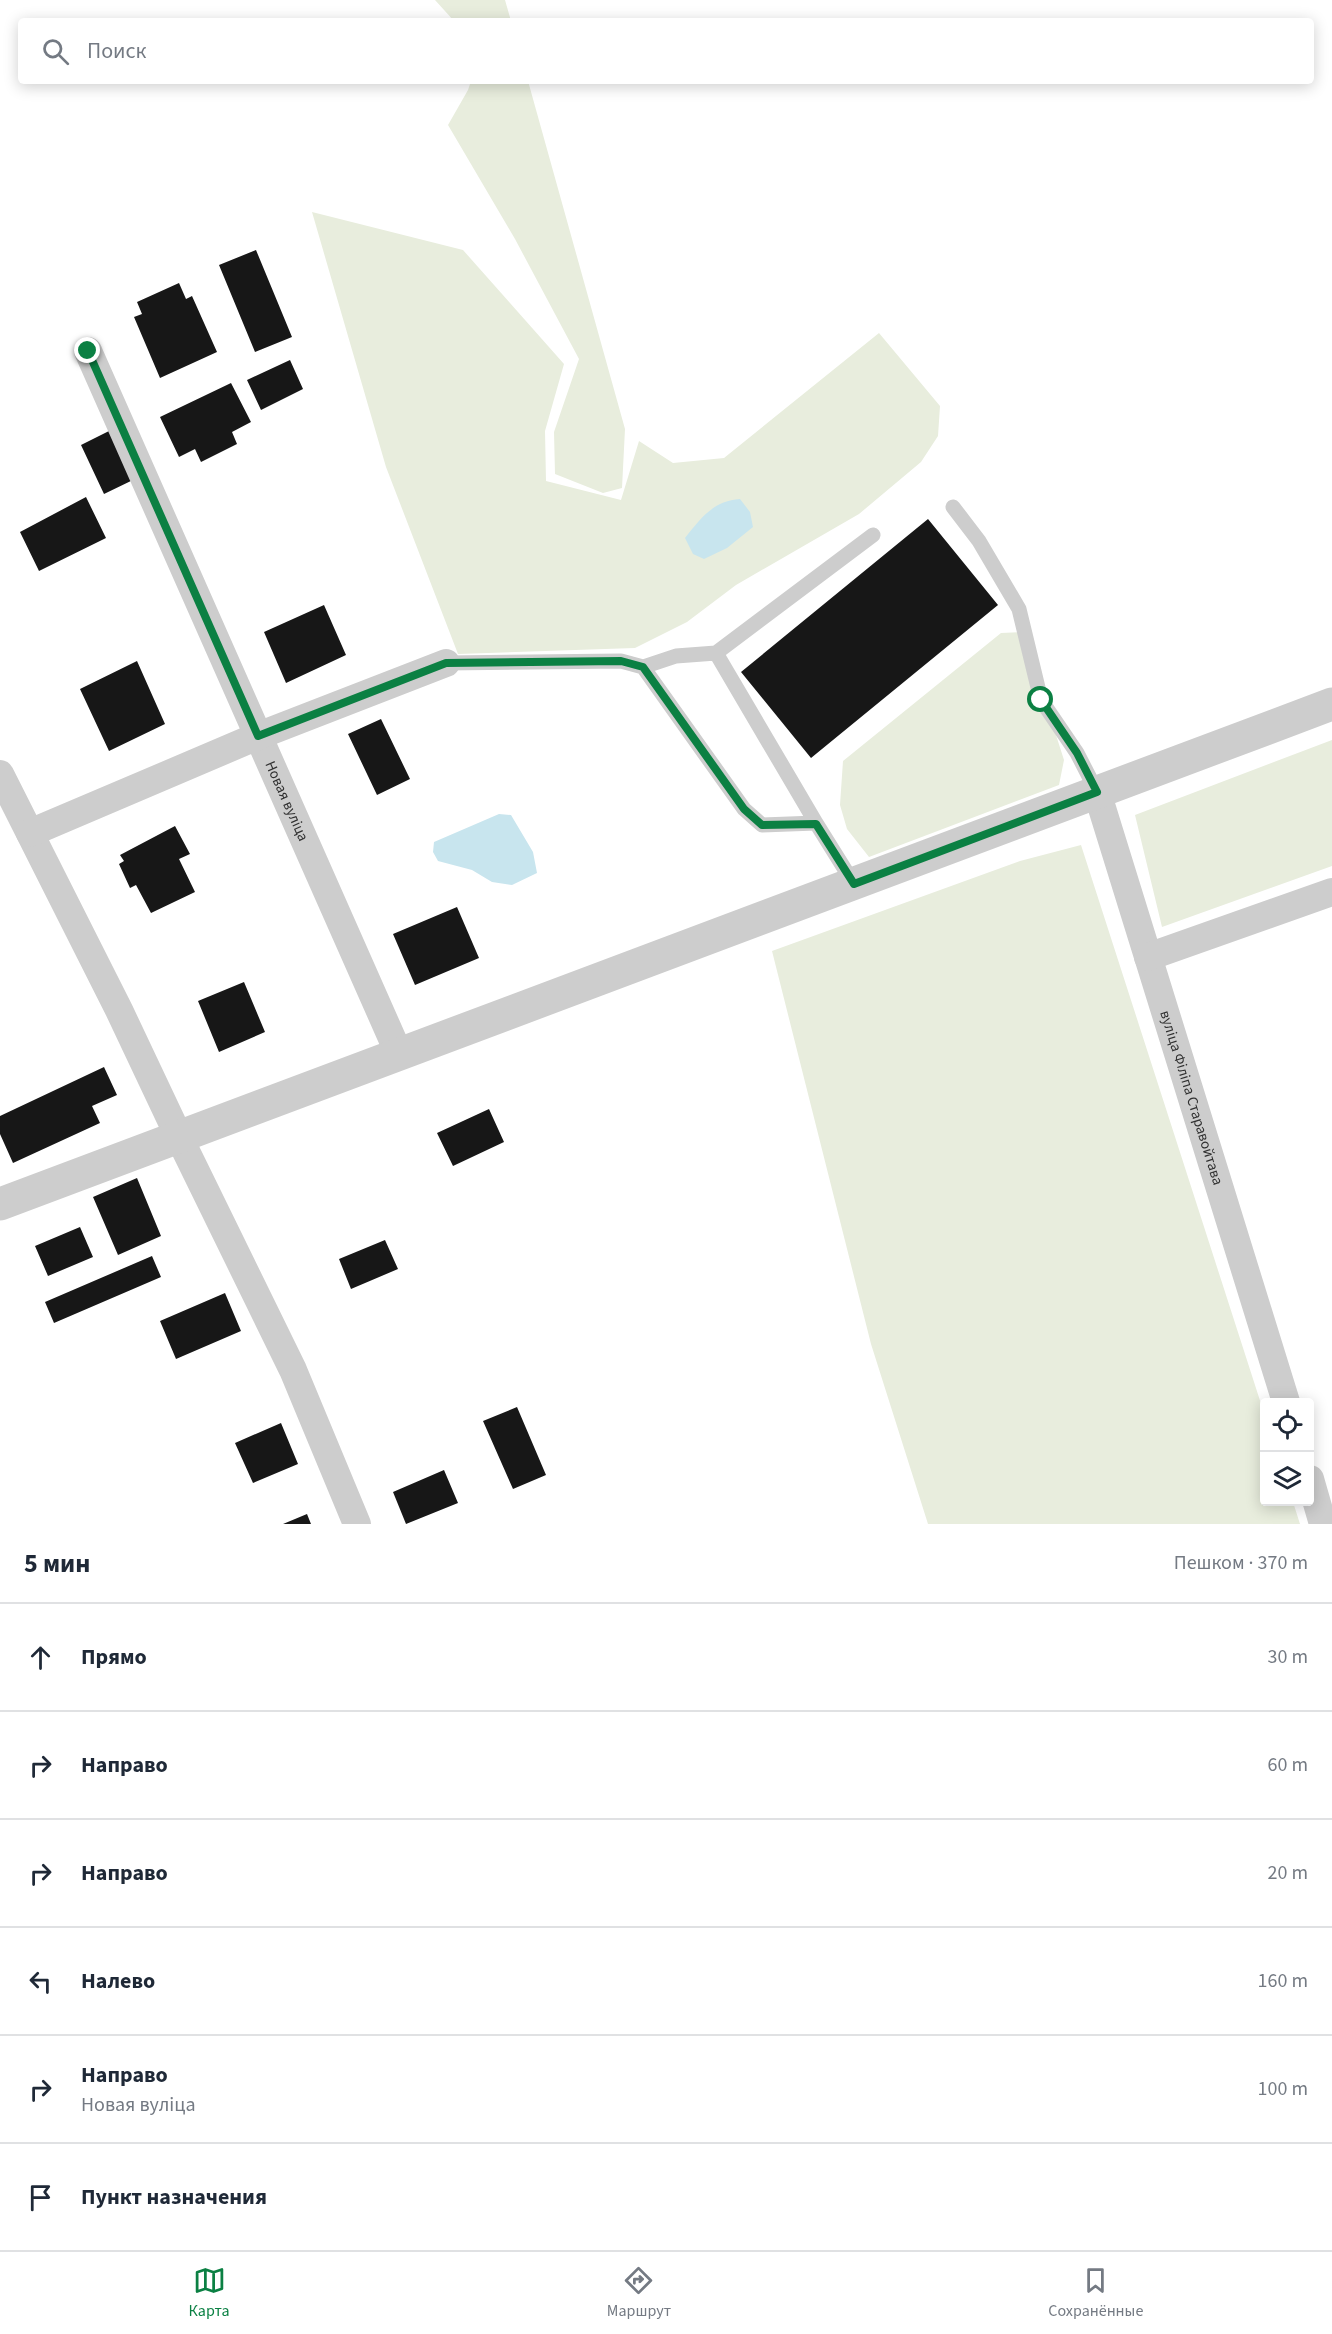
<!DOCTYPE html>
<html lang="ru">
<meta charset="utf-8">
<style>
body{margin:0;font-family:"Source Sans 3",sans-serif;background:#f6f6f7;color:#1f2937}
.controls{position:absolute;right:18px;bottom:18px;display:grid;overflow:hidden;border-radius:6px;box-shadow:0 3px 15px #0003}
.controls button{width:54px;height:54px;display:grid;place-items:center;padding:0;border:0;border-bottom:2px solid #e0e1e3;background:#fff;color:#1f2937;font:30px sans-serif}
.stop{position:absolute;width:18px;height:18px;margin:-14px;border:4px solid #0b8043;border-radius:50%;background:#fff}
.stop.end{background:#0b8043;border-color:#fff;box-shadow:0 2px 6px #0008}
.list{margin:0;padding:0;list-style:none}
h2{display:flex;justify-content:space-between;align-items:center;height:78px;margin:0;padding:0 24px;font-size:26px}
h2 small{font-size:20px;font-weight:400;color:#747a83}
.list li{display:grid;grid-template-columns:39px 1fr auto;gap:18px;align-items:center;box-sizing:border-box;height:108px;padding:0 24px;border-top:2px solid #e0e1e3}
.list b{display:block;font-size:22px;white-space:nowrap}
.list p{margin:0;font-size:20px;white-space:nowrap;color:#747a83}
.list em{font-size:20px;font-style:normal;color:#747a83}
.icon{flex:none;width:33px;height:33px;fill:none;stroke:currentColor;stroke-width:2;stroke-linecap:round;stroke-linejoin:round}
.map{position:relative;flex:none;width:1332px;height:1524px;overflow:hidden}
.search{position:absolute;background:#fff;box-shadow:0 3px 15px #0003;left:18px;right:18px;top:18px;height:66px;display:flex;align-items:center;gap:15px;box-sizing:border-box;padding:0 21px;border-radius:6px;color:#747a83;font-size:22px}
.sheet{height:726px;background:#fff}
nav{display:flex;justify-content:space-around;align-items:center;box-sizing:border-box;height:84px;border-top:2px solid #e0e1e3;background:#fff;font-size:16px;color:#747a83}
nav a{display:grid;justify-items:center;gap:3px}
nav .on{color:#0b8043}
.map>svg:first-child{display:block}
</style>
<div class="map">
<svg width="1332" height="1524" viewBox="0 0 1332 1524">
<rect width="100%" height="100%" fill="#fff"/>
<path fill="#e8eddd" d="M435 0H505L511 21H454Z
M471 81H528L625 429 622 488 603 493 555 474 554 432 579 359 515 239 448 125 468 90Z
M312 212 463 250 564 364 545 431 546 481 621 500 639 441 673 463 724 458 879 333 940 406 938 436 921 462 859 514 736 585 687 622 635 648 458 654 386 467Z
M1023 632 1064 760 1059 785 869 857 847 829 840 805 843 761 1001 633Z
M1332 740V866L1162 927 1135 815Z
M1081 845 1264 1413V1502H1293L1300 1524H928L871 1344 772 951 1020 861Z"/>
<path fill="#c8e5ee" d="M740 499 750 512 753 527 727 548 704 559 693 554 685 538C701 518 713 501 740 499Z
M499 814 511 815 533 852 537 873 512 885 492 882 472 870 438 861 433 852 434 842Z"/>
<path fill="#171717" d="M256 250 292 337 255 352 219 265Z
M179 283 186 299 192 296 217 352 160 378 134 317 142 314 137 302Z
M290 360 303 389 261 410 247 380Z
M231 383 251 422 232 432 237 444 201 462 195 449 179 457 160 417Z
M111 430 135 479 104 494 81 445Z
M86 497 106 538 39 571 20 532Z
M928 519 998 605 811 758 741 672Z
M324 605 346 655 286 683 264 632Z
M137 661 165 724 109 751 80 689Z
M381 719 410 779 377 795 348 734Z
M175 826 190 854 179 859 195 892 151 913 136 885 130 888 119 864 124 861 120 855Z
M457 907 479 958 415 985 393 934Z
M244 982 265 1032 219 1052 198 1001Z
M104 1067 117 1095 92 1106 100 1123 13 1163 0 1134V1116Z
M489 1109 504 1142 453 1166 437 1133Z
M137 1178 161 1236 118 1255 93 1197Z
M80 1227 93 1257 48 1276 35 1246Z
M385 1240 398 1269 351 1289 339 1259Z
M152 1256 161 1277 54 1323 45 1302Z
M225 1293 241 1331 176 1359 160 1321Z
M517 1407 546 1475 513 1489 483 1421Z
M281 1423 298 1464 253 1483 235 1443Z
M444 1470 458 1503 406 1524 393 1492Z
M307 1514 311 1524H283Z"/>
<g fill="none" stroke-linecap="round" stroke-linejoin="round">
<path stroke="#cdcdcd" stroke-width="15" d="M953 507 979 541 1019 609 1041 700 1077 753 1097 792
M446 663 621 661 643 667 744 809 762 825 816 823 854 884
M643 667 676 656 716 653
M816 823 716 653 873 535"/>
<g stroke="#cdcdcd" stroke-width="28">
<path id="s1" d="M88 351 399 1054"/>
<path d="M0 774 119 1010 179 1137 293 1370 357 1524"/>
<path id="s2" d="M1097 792 1286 1402"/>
<path d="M30 833 258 736 446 663"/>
<path d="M1148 957 1332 892"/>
<path d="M1310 1479 1323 1524"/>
</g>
<path stroke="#cdcdcd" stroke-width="33" d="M0 1204 1332 704"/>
</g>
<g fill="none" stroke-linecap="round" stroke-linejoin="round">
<path stroke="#0b8043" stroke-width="8" d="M88 351 258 736 446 663 621 661 643 667 744 809 762 825 816 824 854 884 1097 792 1077 753 1041 700"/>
</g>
<g text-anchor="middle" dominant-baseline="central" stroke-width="6" stroke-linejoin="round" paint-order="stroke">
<g font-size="15" fill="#303030" stroke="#fff">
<text stroke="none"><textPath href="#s1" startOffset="492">Новая вуліца</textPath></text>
<text stroke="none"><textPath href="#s2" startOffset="320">вуліца Філіпа Старавойтава</textPath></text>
</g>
</g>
</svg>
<div class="controls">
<button><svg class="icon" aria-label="locate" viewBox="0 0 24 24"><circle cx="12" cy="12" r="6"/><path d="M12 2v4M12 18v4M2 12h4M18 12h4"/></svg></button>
<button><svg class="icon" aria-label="layers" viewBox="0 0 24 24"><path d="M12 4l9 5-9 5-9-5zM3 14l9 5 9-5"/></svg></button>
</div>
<div class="stop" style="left:1041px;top:700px"></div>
<div class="stop end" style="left:88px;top:351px"></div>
<div class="search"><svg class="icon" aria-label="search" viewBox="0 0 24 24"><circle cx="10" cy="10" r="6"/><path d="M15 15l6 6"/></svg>Поиск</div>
</div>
<section class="sheet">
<h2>5 мин<small>Пешком · 370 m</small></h2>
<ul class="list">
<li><svg class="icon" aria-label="ahead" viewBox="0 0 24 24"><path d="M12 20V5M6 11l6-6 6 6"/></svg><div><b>Прямо</b></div><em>30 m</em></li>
<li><svg class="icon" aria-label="right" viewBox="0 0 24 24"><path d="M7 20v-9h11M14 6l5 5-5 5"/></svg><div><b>Направо</b></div><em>60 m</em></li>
<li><svg class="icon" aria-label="right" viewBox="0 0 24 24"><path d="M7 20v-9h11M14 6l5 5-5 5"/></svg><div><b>Направо</b></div><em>20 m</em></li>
<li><svg class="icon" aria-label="left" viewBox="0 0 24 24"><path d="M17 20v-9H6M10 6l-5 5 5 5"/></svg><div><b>Налево</b></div><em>160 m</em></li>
<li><svg class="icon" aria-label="right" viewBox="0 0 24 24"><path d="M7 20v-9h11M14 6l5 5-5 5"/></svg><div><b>Направо</b><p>Новая вуліца</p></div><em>100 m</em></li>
<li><svg class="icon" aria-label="arrive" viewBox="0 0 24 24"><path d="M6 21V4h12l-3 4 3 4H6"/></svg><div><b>Пункт назначения</b></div></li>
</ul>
</section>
<nav>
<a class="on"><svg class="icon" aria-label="map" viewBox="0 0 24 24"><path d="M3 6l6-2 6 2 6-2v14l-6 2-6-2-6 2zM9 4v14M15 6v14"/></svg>Карта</a>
<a><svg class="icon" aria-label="directions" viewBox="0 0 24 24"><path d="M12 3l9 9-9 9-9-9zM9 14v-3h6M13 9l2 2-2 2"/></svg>Маршрут</a>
<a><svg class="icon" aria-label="saved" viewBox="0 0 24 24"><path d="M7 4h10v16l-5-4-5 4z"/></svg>Сохранённые</a>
</nav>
